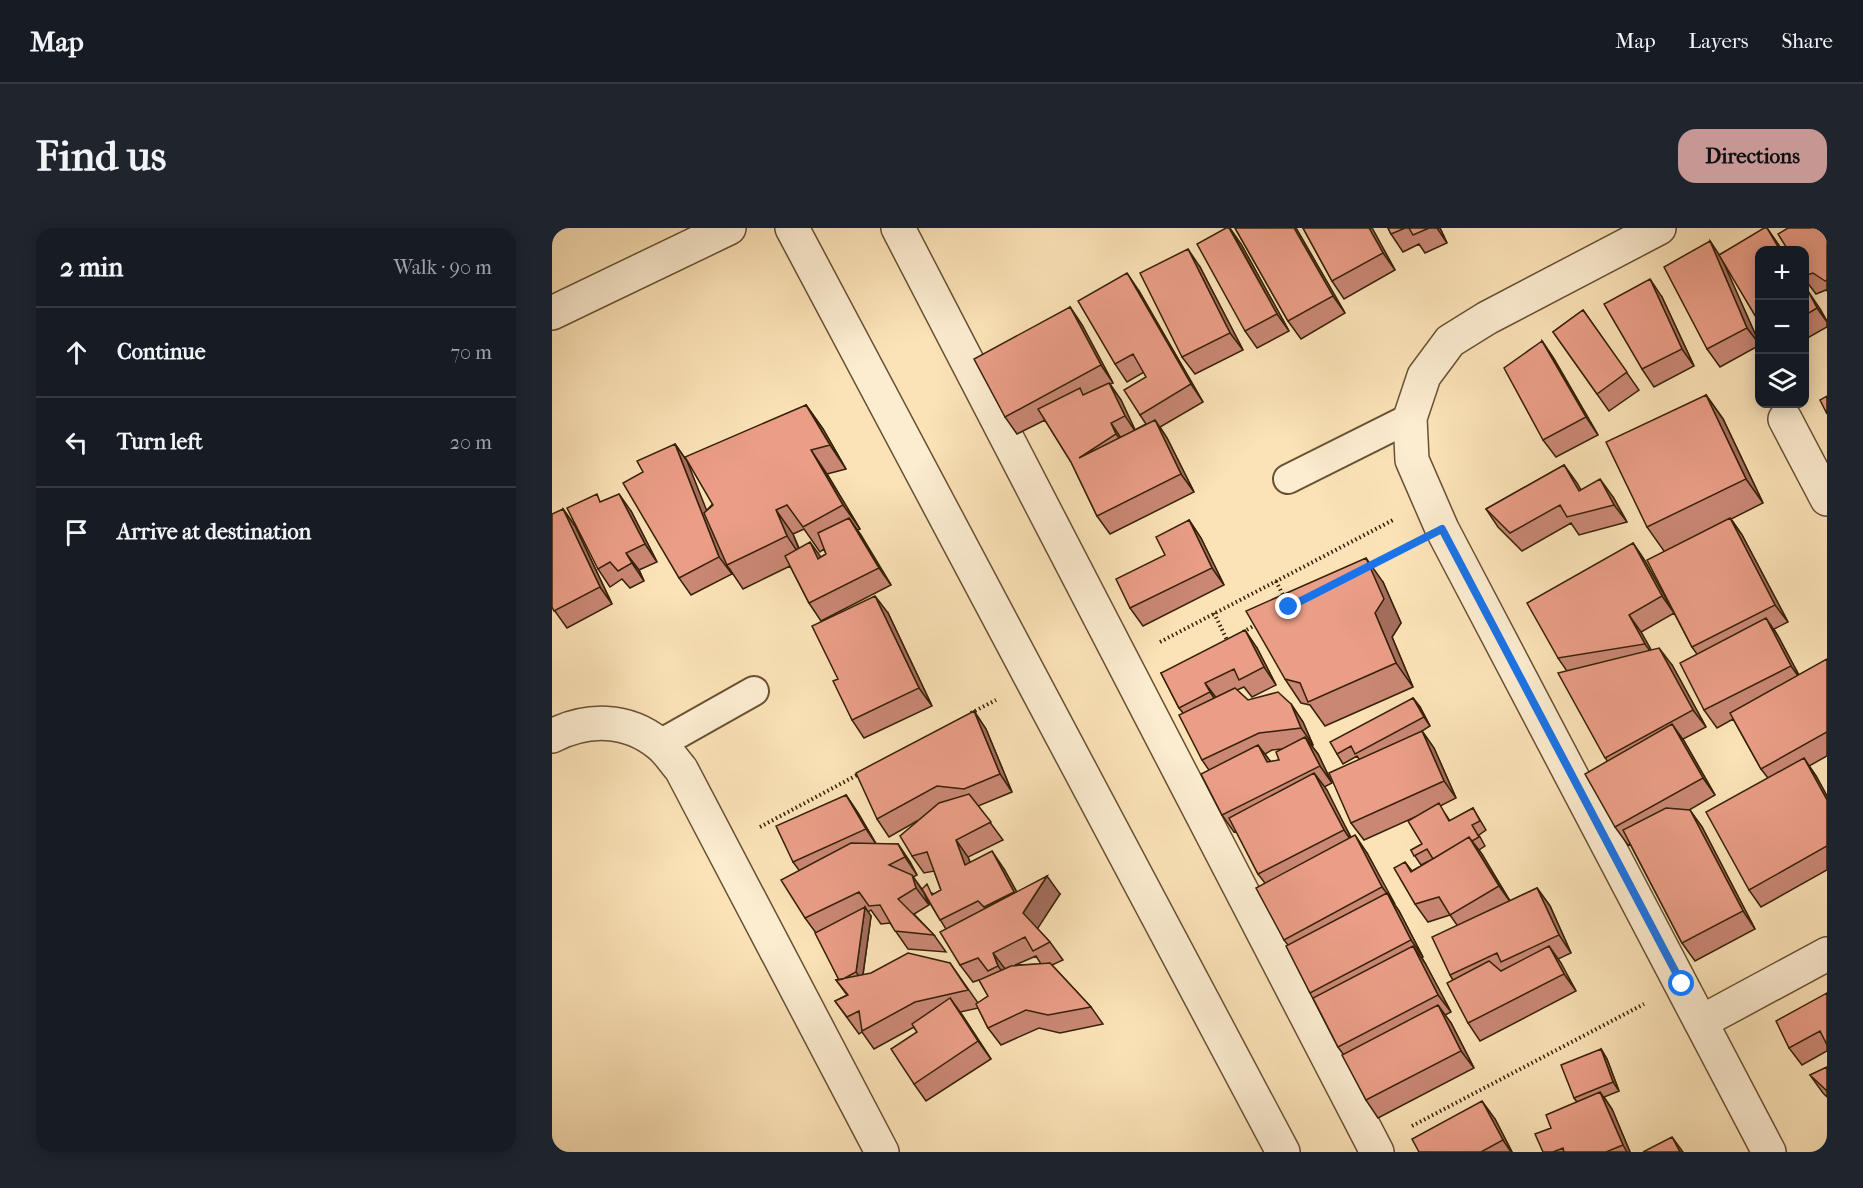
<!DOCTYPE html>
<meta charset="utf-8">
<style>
body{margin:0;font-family:"IM FELL French Canon",serif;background:#20242c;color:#f1f3f6}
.controls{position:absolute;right:18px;top:18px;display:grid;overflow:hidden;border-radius:12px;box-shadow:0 3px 15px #0003}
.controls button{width:54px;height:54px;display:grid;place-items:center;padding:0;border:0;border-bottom:2px solid #363941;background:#171b24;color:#f1f3f6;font:30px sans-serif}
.stop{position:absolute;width:18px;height:18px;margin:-14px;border:4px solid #1a73e8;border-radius:50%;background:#fff}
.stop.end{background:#1a73e8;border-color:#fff;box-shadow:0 2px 6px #0008}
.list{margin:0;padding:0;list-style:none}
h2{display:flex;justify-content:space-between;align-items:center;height:78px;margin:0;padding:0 24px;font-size:26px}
h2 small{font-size:20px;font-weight:400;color:#9ea1a6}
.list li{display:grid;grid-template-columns:39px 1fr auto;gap:18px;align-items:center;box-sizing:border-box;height:90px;padding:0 24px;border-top:2px solid #363941}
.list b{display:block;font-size:22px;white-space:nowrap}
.list em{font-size:20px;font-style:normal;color:#9ea1a6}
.icon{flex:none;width:33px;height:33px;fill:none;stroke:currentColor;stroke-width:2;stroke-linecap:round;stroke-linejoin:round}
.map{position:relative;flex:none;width:1275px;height:924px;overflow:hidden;border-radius:18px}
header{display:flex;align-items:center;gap:36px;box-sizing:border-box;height:84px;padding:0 30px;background:#171b24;border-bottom:2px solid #363941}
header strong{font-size:28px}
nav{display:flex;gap:33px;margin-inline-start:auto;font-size:21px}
.intro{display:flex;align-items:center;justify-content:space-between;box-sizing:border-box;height:144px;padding:0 36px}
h1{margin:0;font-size:42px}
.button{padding:15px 27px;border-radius:18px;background:#c59692;color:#111;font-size:21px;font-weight:700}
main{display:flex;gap:36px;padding:0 36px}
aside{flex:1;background:#171b24;border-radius:18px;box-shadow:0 3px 15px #0003}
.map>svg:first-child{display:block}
</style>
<header>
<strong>Map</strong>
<nav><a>Map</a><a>Layers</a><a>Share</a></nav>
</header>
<div class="intro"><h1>Find us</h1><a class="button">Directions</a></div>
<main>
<aside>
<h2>2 min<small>Walk · 90 m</small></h2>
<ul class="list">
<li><svg class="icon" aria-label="ahead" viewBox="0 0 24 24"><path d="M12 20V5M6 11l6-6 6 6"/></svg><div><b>Continue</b></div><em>70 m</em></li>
<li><svg class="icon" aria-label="left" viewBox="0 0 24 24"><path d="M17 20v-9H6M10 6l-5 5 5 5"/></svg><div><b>Turn left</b></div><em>20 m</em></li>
<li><svg class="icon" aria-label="arrive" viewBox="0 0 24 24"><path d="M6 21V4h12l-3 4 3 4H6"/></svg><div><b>Arrive at destination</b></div></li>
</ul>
</aside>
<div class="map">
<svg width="1275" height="924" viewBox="0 0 1275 924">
<rect width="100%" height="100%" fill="#fbe2b7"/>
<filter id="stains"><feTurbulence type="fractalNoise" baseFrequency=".00333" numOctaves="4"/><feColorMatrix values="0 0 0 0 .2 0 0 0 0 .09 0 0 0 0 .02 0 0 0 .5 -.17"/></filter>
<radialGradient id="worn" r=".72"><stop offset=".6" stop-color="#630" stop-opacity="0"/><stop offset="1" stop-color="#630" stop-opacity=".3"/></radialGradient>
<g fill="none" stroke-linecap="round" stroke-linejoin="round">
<defs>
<path id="service" d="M736 251 858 190
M108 516 202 463"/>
<path id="minor" d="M240 0 731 924
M346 0 825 924
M1107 0 935 90 898 113 872 148 858 190 860 232 890 301 1217 924
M1233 191 1275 271
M0 508C35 490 75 490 107 516 115 522 122 533 129 541L330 924
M1149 794 1275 726"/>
<path id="tertiary" d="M0 85 177 0"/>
</defs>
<use href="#service" stroke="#685133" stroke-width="32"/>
<use href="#minor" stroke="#685133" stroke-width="36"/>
<use href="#tertiary" stroke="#685133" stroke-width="36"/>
<path stroke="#372107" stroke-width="4" stroke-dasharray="1.5 3" stroke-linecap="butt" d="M816 339 852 320
M724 353 733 371
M662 385 675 412
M691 404 705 396
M608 414 841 292
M419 485 444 472
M208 599 307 546
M860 898 1092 776"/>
<use href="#service" stroke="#fcecd0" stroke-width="28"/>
<use href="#minor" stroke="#fcecd0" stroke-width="33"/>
<use href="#tertiary" stroke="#fcecd0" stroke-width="33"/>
</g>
<path fill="#c98774" stroke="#372107" stroke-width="1.5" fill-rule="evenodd" d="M683 0H744L793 85 749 111 736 93Z
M751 0H820L843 42 792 71 780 53Z
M836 0H888L895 15 873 25 867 16 851 24 839 6Z
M1215 0 1230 22H1208L1172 36 1208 117 1168 139 1155 121 1158 13 1167 27Z
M1275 0V63L1274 62 1264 66 1252 50V22Z
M689 16 737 103 705 120 693 103Z
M648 39 691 122 643 146 630 129Z
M1252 60 1268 81 1275 93V99L1252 112Z
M587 63 651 174 608 199 615 210 642 264 558 306 545 288 519 234 493 192 465 206 453 189 518 79 530 97 561 155 558 156 569 172 583 202 594 196 588 187 594 149 592 144 575 154 563 136Z
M1110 69 1142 138 1102 159 1090 141Z
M1031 82 1087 162 1057 183 1001 104Z
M990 113 1002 131 1046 207 1004 229 991 212Z
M1154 167 1171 191 1211 275 1179 291 1190 307 1236 394 1222 401 1226 408 1247 447 1275 431V528L1257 538 1264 548 1275 568V642L1209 679 1197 662 1216 550 1209 541 1181 491 1165 500 1152 482 1145 426 1140 419 1122 385 1089 404 1099 422 1120 437 1154 499 1131 511 1163 567 1137 582 1150 599 1203 701 1143 733 1130 715 1078 616 1076 617 1063 599 1055 533 1015 443 1006 430 1081 315 1093 333 1120 381 1112 323 1095 299Z
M254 177 271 201 294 241 275 246 308 301 305 302 339 357 269 393 257 375 238 338 191 361 177 340 180 346 139 367 127 350 91 244 123 216 135 233 154 283ZM252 301 268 324 272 321 274 326 269 329 247 320 241 306Z
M1012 237 1029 262 1061 269 1075 294 1027 307 1019 295 970 323 946 299 934 281Z
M50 274 79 283 105 334 87 342 92 353 78 360 70 351 58 359 46 341Z
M11 281 23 298 60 376 15 400 0 379Z
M637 292 649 310 672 357 591 398 578 380 613 327Z
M831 354 849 395 840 409 861 459 773 498 758 477 749 475 733 451Z
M336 385 380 478 312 510 300 492 286 451Z
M705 420 724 457 700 469 692 459 685 462 696 472 739 476 751 494 761 517H759L766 526 780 555 772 559 799 609 815 625 842 676 847 683 871 729 870 730 873 735 899 784 893 787 899 795 922 840 826 890 814 872 791 826 786 819 758 765 736 717 732 712 713 655 706 646 684 603 682 604 670 587 657 542 650 532 631 485 627 480 609 445ZM729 521 727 532 718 534 713 526 720 522Z
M861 470 868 479 878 498 870 503 882 520 904 570 888 578 898 593 921 580 934 602 927 607 933 618 927 622 958 673 985 660 998 678 1019 725 1006 731 1024 763 928 813 916 795 901 752 898 747 905 697 898 687 876 694 863 676 853 634 860 643 881 631 869 637 859 622 870 616 863 589 812 612 799 595 807 531 805 528 791 536 785 526Z
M422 483 434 501 460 564 426 578 451 612 416 629 418 634 452 641 465 664 508 666 485 700 498 714 511 732 500 737 539 779 551 796 508 805 487 800 449 817 436 800 426 780 408 784 439 831 374 873 362 856 365 804 362 799 322 821 310 804 307 806 283 773 295 767 284 752H287L264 705 253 690 247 642 241 634 294 567 306 585 324 616H346L358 634 365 647 361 649 370 661 382 666 389 662 382 643 372 645 360 628 365 593 337 609 325 591ZM373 667 394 701 408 737 421 754 427 752 436 768 426 775 398 735 311 747 319 688 316 684 319 682 329 696 338 695 356 721 394 724 382 707 362 686 377 677ZM484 728 489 736 463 737Z
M1275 765V823L1250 837 1237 820Z
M1049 821 1055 831 1067 863 1052 869 1060 881 1078 924H991L999 900 1025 874 1022 870Z
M1275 839V869L1271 865 1258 847Z
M943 891 960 924H867Z"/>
<path fill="#a46e5e" stroke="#372107" stroke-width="1.5" d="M678 0 689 16 737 103 725 86Z
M742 0H744L793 85 781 68Z
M817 0H820L843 42 831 25Z
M885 0H888L895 15Z
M1215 0 1226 16 1230 22H1228Z
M1158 13 1170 31 1208 117 1195 100Z
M636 21 648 39 691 122 678 105Z
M575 45 587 63 651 174 639 156Z
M1098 51 1110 69 1142 138 1130 121Z
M1256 63 1268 81 1275 94 1265 80Z
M518 79 530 97 561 155 549 137Z
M990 113 1002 131 1046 207 1034 189Z
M557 155 569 172 585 206 573 188Z
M1154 167 1171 191 1211 275 1194 251Z
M254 177 271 201 294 241 278 217Z
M603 192 615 210 642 264 629 246Z
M559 195 571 213 576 223 564 206Z
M123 216 135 233 176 336 175 337 180 346 167 329Z
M259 222 275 246 308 301 291 277Z
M1012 237 1025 255 1039 280 1027 263Z
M1048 251 1061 269 1075 294 1062 277Z
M67 266 79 283 105 334 93 316Z
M11 281 23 298 60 376 48 359Z
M224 282 241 306 251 332 235 308Z
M297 290 309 307 339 357 327 340Z
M1178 290 1190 307 1236 394 1223 377Z
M637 292 649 310 672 357 660 340Z
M258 314 271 332 266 331Z
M1081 315 1093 333 1122 385 1110 368Z
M74 325 87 342 92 353 80 335Z
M814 330 831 354 849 395 840 409 861 459 844 435 823 385Z
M323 368 336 385 380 478 367 460Z
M1077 387 1089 404 1106 434 1093 416Z
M1214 390 1226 408 1251 455 1239 438Z
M693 402 705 420 724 457 712 439Z
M1107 420 1120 437 1154 499 1141 482Z
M653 455 666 472 670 482 658 464Z
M861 470 868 479 878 498 872 489Z
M739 476 751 494 761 517 749 500Z
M422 483 434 501 460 564 448 546Z
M1120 496 1132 513 1163 567 1151 550Z
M870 503 882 520 904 570 892 553Z
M753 509 766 526 780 555 768 538Z
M706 517 719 534H715Z
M1252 530 1264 548 1275 568V572Z
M762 545 775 562 804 620 792 602Z
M294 567 306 585 326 619 314 601Z
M1138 582 1150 599 1203 701 1191 683Z
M803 607 815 625 843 676 830 659Z
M917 609 930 626 959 675 947 658Z
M404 612 416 629 426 654 413 637Z
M346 616 358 634 365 647 353 629Z
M440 623 452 641 474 681 462 664Z
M360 647 372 665 377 677 364 660Z
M495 648 508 666 484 703 471 685Z
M985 660 998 678 1019 725 1007 707Z
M835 665 847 683 871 729 859 712Z
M313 679 319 688 310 753 304 744Z
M861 718 873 735 899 784 886 767Z
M997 718 1009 735 1024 763 1012 746Z
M441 725 454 742 458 755 446 738Z
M398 770 411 788 439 831 426 813Z
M886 777 899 795 922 840 909 823Z
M1049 821 1055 831 1067 863 1061 854Z
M1048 864 1060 881 1078 924H1075L1071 917Z
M930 873 943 891 960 924H959L951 912Z
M1120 909 1131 924H1128Z"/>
<path fill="#ea9d87" stroke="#372107" stroke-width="1.5" d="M674 0H677L725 86 693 103 645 16Z
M683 0H742L781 68 736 93Z
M751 0H817L831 25 780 53Z
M836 0H853L839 6Z
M857 0H877L861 7Z
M1212 0H1215L1228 22H1208V96L1167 27Z
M1236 0H1275V52L1273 53 1261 45 1252 48V22H1236L1226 6Z
M1158 13 1195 100 1155 121 1112 39Z
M636 21 678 105 630 129 588 45Z
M575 45 639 156 588 187 572 162 594 149 581 126 563 136 526 73Z
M1098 51 1130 121 1090 141 1052 76Z
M1256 63 1265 80 1252 88V66Z
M518 79 549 137 453 189 422 131Z
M1031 82 1075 144 1045 166 1001 104Z
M990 113 1034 189 991 212 952 140Z
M557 155 573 188 559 195 564 206 527 230 603 192 629 246 545 288 519 234 486 181 528 160 531 167Z
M1154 167 1194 251 1095 299 1054 214Z
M1275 168V186L1268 172Z
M254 177 278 217 259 222 291 277 251 299 235 277 224 282 235 308 175 337 152 285 161 277 133 229Z
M123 216 167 329 127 350 71 255 91 244 85 233Z
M1012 237 1027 263 1048 251 1062 277 1015 289 1008 277 958 305 934 281Z
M45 266 48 274 67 266 93 316 74 325 80 335 66 343 58 334 46 341 15 280Z
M11 281 48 359 2 383 0 379V286Z
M297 290 327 340 257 375 233 328 258 314 266 331 274 326 266 305Z
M1178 290 1223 377 1140 419 1095 332Z
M637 292 660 340 578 380 564 351 613 327 604 309Z
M1081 315 1110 368 1077 387 1093 416 1006 430 975 375Z
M814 330 832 371 823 385 844 435 756 474 748 455 733 451 694 383Z
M323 368 367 460 300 492 281 453 286 451 260 398Z
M1214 390 1239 438 1152 482 1128 435Z
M693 402 712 439 687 452 682 441 653 455 658 464 627 480 609 445Z
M1107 420 1141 482 1053 530 1006 445Z
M1275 431V504L1209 541 1178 485Z
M683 460 696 472 726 464 739 476 749 500 707 505 650 532 627 487Z
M861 470 872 489 803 526 799 518 785 526 778 514Z
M422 483 448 546 412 561 385 558 325 591 304 545Z
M1120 496 1151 550 1063 599 1033 546Z
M870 503 892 553 799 595 777 545Z
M753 509 768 538 670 587 649 546 706 517 715 534 727 532 724 524Z
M1252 530 1275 572V618L1197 662 1154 584Z
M762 545 792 602 706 646 677 590Z
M417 566 439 594 404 612 413 637 440 623 462 664 432 679 426 673 388 692 370 661 375 656 380 667 389 662 375 624 360 628 348 608 387 575Z
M294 567 314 601 241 634 224 598Z
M887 575 897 593 921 580 928 593 920 597 927 609 920 613 917 609 881 631 875 621 862 628 859 622 870 616 856 593Z
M1114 580 1138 582 1191 683 1130 715 1071 602Z
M803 607 830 659 732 712 704 660Z
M917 609 947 658 898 687 887 669 863 676 842 640 853 634 859 644Z
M299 615 346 616 353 629 337 637 360 647 364 660 346 671 382 707 343 703 328 677 317 678 307 664 253 690 229 652Z
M495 648 471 685 498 714 481 723 473 709 441 725 446 738 436 743 426 730 408 737 388 704Z
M985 660 1007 707 949 734 945 725 898 747 880 709Z
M835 665 859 712 758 765 734 718Z
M313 679 304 744 291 751 287 752 263 705Z
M861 718 886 767 786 819 761 770Z
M997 718 1012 746 916 795 895 755 937 733 949 743Z
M356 725 398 735 416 762 363 774 310 803 307 783 295 789 283 773 296 767 284 752 319 745Z
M498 735 539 779 496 787 474 782 436 800 424 776 436 768 427 752 459 738Z
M1275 765V817L1268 803 1237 820 1224 793Z
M398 770 426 813 362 856 339 821 365 804 360 796Z
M886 777 909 823 814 872 790 827Z
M1049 821 1061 854 1022 870 1009 837Z
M1275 839V863L1258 847Z
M1048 864 1071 917 1054 924H1012L1011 920 1001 924H991L983 906 999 900 994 887Z
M930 873 951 912 929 924H867L860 911Z
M1120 909 1128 924H1091Z"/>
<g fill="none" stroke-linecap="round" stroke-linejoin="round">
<path stroke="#1a73e8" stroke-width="8" d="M737 379 890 301 1130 756"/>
</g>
<rect width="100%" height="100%" filter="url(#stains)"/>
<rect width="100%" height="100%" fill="url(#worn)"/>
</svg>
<div class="controls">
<button>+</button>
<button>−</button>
<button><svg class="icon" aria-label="layers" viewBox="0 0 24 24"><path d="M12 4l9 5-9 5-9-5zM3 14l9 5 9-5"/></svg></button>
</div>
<div class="stop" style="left:1130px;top:756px"></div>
<div class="stop end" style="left:737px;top:379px"></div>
</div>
</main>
